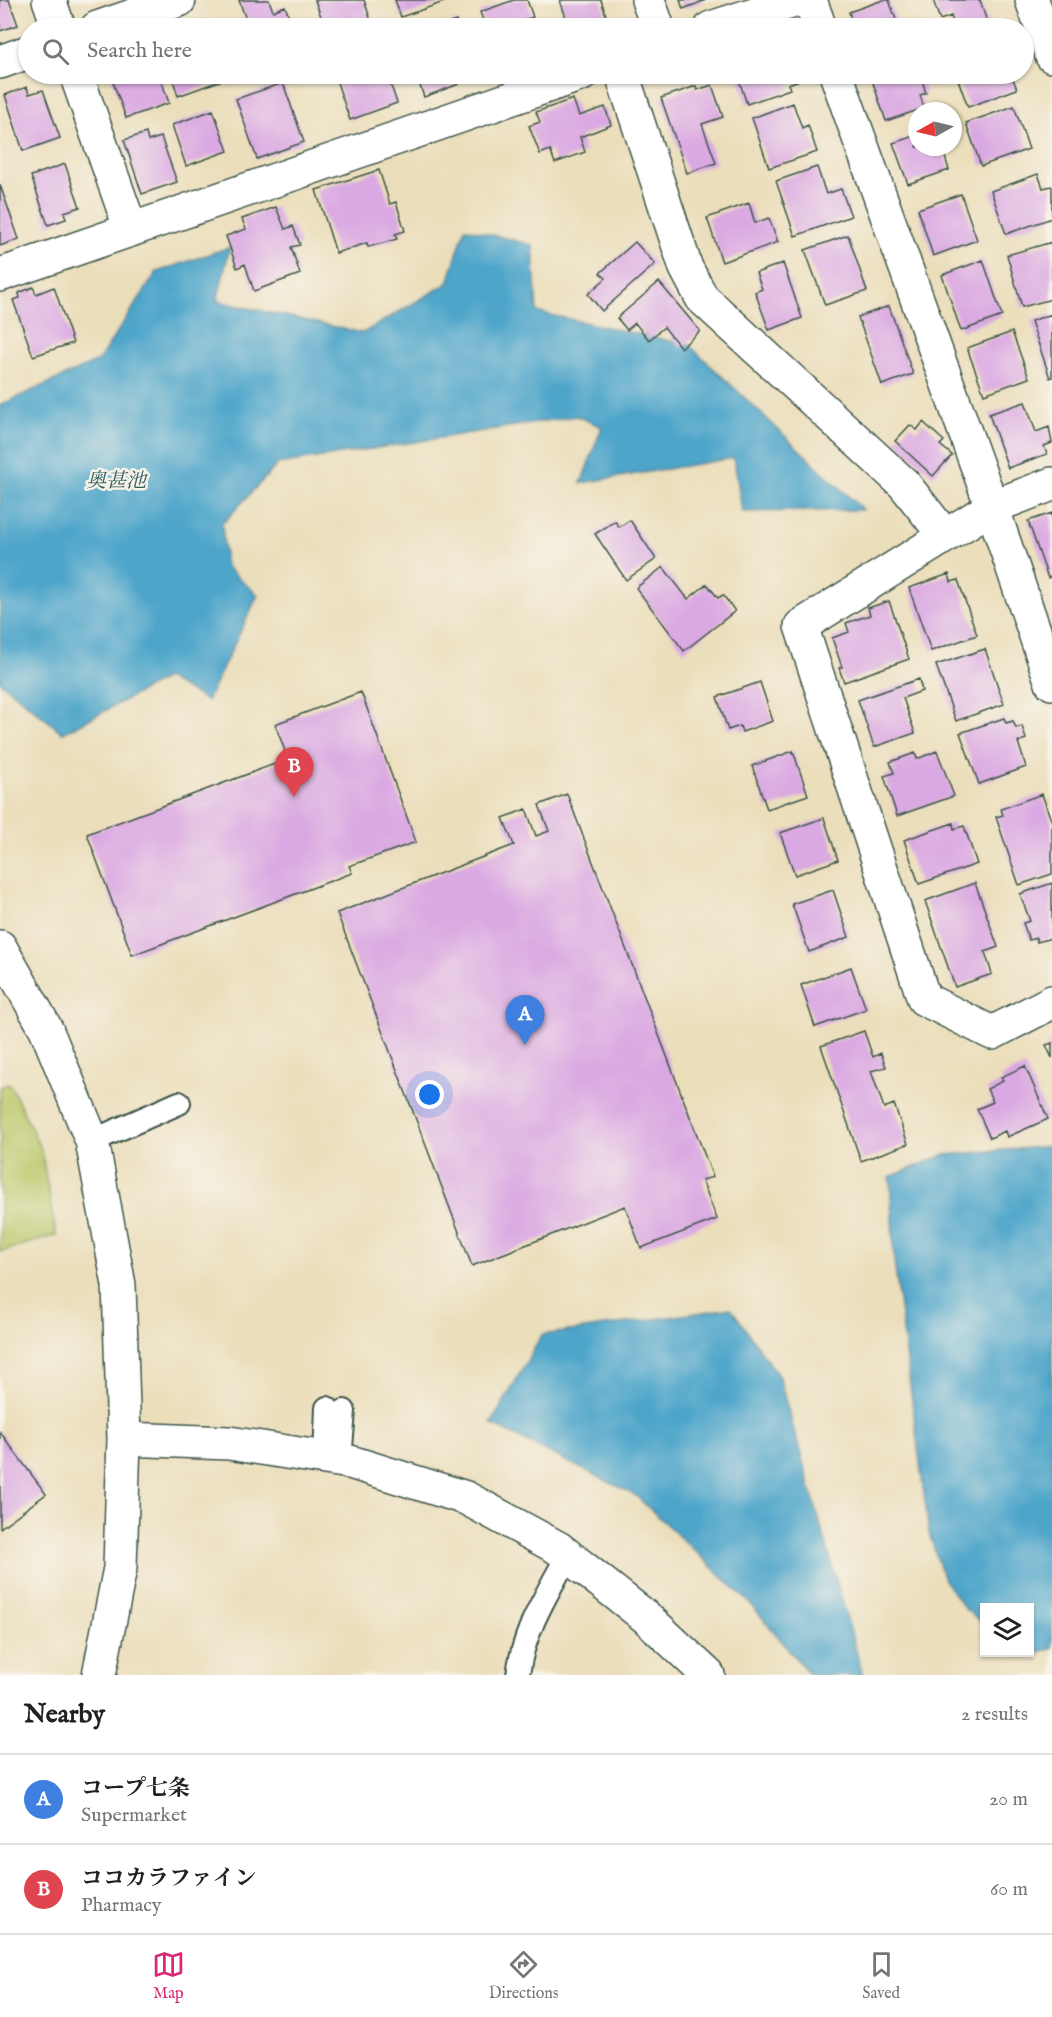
<!DOCTYPE html>
<meta charset="utf-8">
<style>
body{margin:0;font-family:"IM FELL English","Noto Serif JP",serif;background:#f6f6f6;color:#202124}
.controls{position:absolute;right:18px;bottom:18px;display:grid;overflow:hidden;border-radius:0px;box-shadow:0 2px 4px #0004}
.controls button{width:54px;height:54px;display:grid;place-items:center;padding:0;border:0;border-bottom:2px solid #e0e0e0;background:#fff;color:#202124;font:30px sans-serif}
.compass{position:absolute;left:908px;top:102px;width:54px;height:54px;border-radius:50%;background:#fff;box-shadow:0 2px 4px #0004;rotate:262deg}
.you{position:absolute;left:430px;top:1095px;width:21px;height:21px;margin:-15px;border:4px solid #fff;border-radius:50%;background:#1a73e8;box-shadow:0 0 0 9px #1a73e833}
.badge{display:grid;place-items:center;width:39px;height:39px;border-radius:50%;background:#db2777;color:#fff;font-size:20px;font-weight:700}
.pin{position:absolute;translate:-50% -50px;filter:drop-shadow(0 2px 3px #0008)}
.pin::after{content:'';position:absolute;top:32px;width:21px;height:18px;background:inherit;clip-path:polygon(0 0,100% 0,50% 100%)}
.list{margin:0;padding:0;list-style:none}
h2{display:flex;justify-content:space-between;align-items:center;height:78px;margin:0;padding:0 24px;font-size:26px}
h2 small{font-size:20px;font-weight:400;color:#757577}
.list li{display:grid;grid-template-columns:39px 1fr auto;gap:18px;align-items:center;box-sizing:border-box;height:90px;padding:0 24px;border-top:2px solid #e0e0e0}
.list b{display:block;font-size:22px;white-space:nowrap}
.list p{margin:0;font-size:20px;white-space:nowrap;color:#757577}
.list em{font-size:20px;font-style:normal;color:#757577}
.icon{flex:none;width:33px;height:33px;fill:none;stroke:currentColor;stroke-width:2;stroke-linecap:round;stroke-linejoin:round}
.map{position:relative;flex:none;width:1052px;height:1675px;overflow:hidden}
.search{position:absolute;background:#fff;box-shadow:0 2px 4px #0004;left:18px;right:18px;top:18px;height:66px;display:flex;align-items:center;gap:15px;box-sizing:border-box;padding:0 21px;border-radius:33px;color:#757577;font-size:22px}
.sheet{height:258px;background:#fff}
nav{display:flex;justify-content:space-around;align-items:center;box-sizing:border-box;height:84px;border-top:2px solid #e0e0e0;background:#fff;font-size:16px;color:#757577}
nav a{display:grid;justify-items:center;gap:3px}
nav .on{color:#db2777}
.map>svg:first-child{display:block}
</style>
<div class="map">
<svg width="1052" height="1675" viewBox="0 0 1052 1675">
<rect width="100%" height="100%" fill="#f7f3e8"/>
<filter id="ink" filterUnits="userSpaceOnUse"><feTurbulence type="fractalNoise" baseFrequency=".0167" numOctaves="2"/><feDisplacementMap in="SourceGraphic" scale="12" xChannelSelector="R" yChannelSelector="G"/><feConvolveMatrix kernelMatrix="1 2 1 2 8 2 1 2 1" color-interpolation-filters="sRGB"/></filter>
<filter id="wash" filterUnits="userSpaceOnUse"><feTurbulence type="fractalNoise" baseFrequency=".008" numOctaves="4" result="noise"/><feDisplacementMap in="SourceGraphic" scale="24" xChannelSelector="R" yChannelSelector="G"/><feGaussianBlur stdDeviation="1.35" result="paint"/><feColorMatrix in="noise" values="0 0 0 0 0 0 0 0 0 0 0 0 0 0 0 0 0 1.4 0 .05"/><feComposite in="paint" operator="in"/></filter>
<g filter="url(#wash)">
<rect width="100%" height="100%" fill="#ebdebb"/>
<path fill="#bbc769" stroke="#6d824e" stroke-width="1.5" d="M10 1084 41 1149 56 1235 0 1252V1087Z"/>
<path fill="#4da5ca" stroke="#36717f" stroke-width="1.5" d="M465 228 533 245 537 312 689 345 863 510 742 512 734 458 581 483 602 427 577 416 278 464 222 524 226 567 258 595 207 701 166 678 63 733 0 682V405L98 361 157 272 230 247 217 301 363 333 448 283Z
M1052 1146V1649L1034 1653 1030 1651V1608H984V1624L965 1609 944 1580 929 1533 894 1261 890 1177 944 1155Z
M731 1308 779 1377 863 1675H810L750 1603 635 1495 491 1424 542 1335Z"/>
<g id="blocks">
<path fill="#daa8e2" d="M0 0H9L18 25 0 31Z
M239 0H269L273 11 285 6 293 28H249Z
M315 0H364L373 27 367 28H325Z
M395 0H444V2L401 17Z
M514 0H527L533 17 521 21 524 28H486L480 12Z
M564 0H601L610 28H570L560 1Z
M680 0H706L683 9Z
M883 0H889L899 28H854L849 12Z
M933 0H980L989 28H955L951 16 940 20Z
M205 20 208 28H182Z
M456 21 458 28H436Z
M110 74H159L169 103 126 118Z
M171 74H223L225 79 178 96Z
M334 74H387L397 103 350 120Z
M416 74H455L459 84 424 97Z
M737 74H817L788 84 790 89 747 104Z
M870 74H920L926 93 920 95 924 108 886 121Z
M956 74H1011L1017 89 968 107Z
M283 83 304 142 257 159 236 99Z
M712 85 723 117 702 124 716 163 687 173 661 98 696 86 697 90Z
M27 87 29 94 43 90 60 138 23 151 5 95Z
M573 99 579 116 605 107 611 125 580 137 585 152 555 163 550 150 540 154 529 126 540 122 536 112Z
M793 103 802 128 808 125 817 152 769 168 752 118Z
M1014 106 1029 149 981 166 966 123Z
M213 110 228 151 186 166 172 125Z
M146 133 148 141 161 137 177 182 142 194 124 140Z
M917 135V147H942L949 170 908 184 893 143Z
M65 164 80 207 64 212 66 219 48 225 31 176Z
M817 167 826 194 841 189 851 216 795 236 776 181Z
M379 170 390 204 396 202 405 231 395 234 397 239 368 247 367 243 336 253 316 190Z
M1038 174 1043 188 1051 186 1052 187V218L1006 234 991 191Z
M0 185 19 239 0 246Z
M961 194 977 240 933 256 918 209Z
M749 203 755 223 769 218 778 242 722 262 707 218Z
M276 207 285 229 293 226 300 245 291 247 300 274 254 291 245 264 237 268 226 236 246 229 242 219Z
M848 235 867 291 825 305 805 250Z
M635 242 655 264 602 311 588 294 606 278 600 273Z
M1052 242V299L1022 307 1007 255Z
M983 260 1002 316 961 331 942 275Z
M783 263 802 318 769 330 755 292 762 289 756 273Z
M659 282 700 331 681 348 664 327 649 340 635 323 627 330 617 318Z
M33 287 36 294 54 287 73 343 33 356 13 300 20 298 19 293Z
M889 306 913 374 882 385 858 317Z
M1052 314V377L1050 378 1031 321Z
M1012 332 1029 378 984 394 967 348Z
M1025 402 1036 432 1049 427 1052 443 1044 446 1047 454 1008 468 989 414Z
M923 422 944 441 940 445 952 455 933 476 895 441 910 425 917 430Z
M1052 513V576L1048 578 1028 521Z
M630 520 656 559 626 580 595 534 615 521 619 527Z
M663 567 688 599 707 584 718 598 723 595 735 611 684 651 636 588Z
M949 574 951 582 958 580 977 635 931 651 909 588Z
M889 601 909 659 844 682 839 668 842 667 832 638 849 632 846 623 870 615 868 608Z
M985 649 1004 704 956 721 936 665Z
M919 679 922 691 903 698 915 733 874 747 858 700Z
M760 682 773 721 742 732 740 726 728 730 717 697Z
M361 692 416 842 349 866 352 873 132 955 87 834 288 759 275 724Z
M1004 718 1006 723 1013 721 1016 728 1022 726 1026 739 1018 742 1026 767 979 784 960 733Z
M793 751 808 795 767 809 752 766Z
M937 751 954 796 897 816 884 776 894 773 890 762 915 753 917 759Z
M567 794 713 1177 702 1180 717 1219 641 1248 625 1206 472 1266 337 913 514 845 503 818 526 809 536 836 549 831 539 805Z
M1042 794 1052 823V874L1019 885 996 817 1003 815 1001 809Z
M824 818 838 860 795 875 780 833Z
M953 823 954 829 964 826 977 864 919 884 904 840Z
M975 883 998 947 985 952 992 974 955 987 925 901Z
M1052 883V938L1037 942 1036 938 1029 940 1023 923 1030 921 1020 894Z
M833 890 849 937 809 952 792 904Z
M851 967 866 1009 815 1027 801 985Z
M864 1031 873 1057 881 1053 886 1067 871 1071 884 1108 894 1104 908 1144 861 1161 821 1046Z
M1052 1043V1058L1046 1045Z
M1025 1066 1048 1119 1007 1137 1005 1131 990 1138 977 1109 993 1102 987 1089 1003 1081 1001 1077Z
M0 1432 46 1494 0 1528Z"/>
</g>
</g>
<g filter="url(#ink)">
<use href="#blocks" fill-opacity="0" stroke="#3e5548" stroke-width="1.5"/>
<g fill="none" stroke-linecap="round" stroke-linejoin="round">
<defs>
<path id="service" d="M92 1141 179 1103
M325 1458 327 1408
M340 1460 344 1411
M518 1675C523 1631 547 1594 568 1555"/>
<path id="minor" d="M49 0 59 28
M648 0 658 28
M810 0 820 28
M1032 0 1052 56
M97 28 179 0
M711 28 797 0
M0 62 28 52
M76 74 131 230
M622 74 686 268 702 298 904 484 945 536
M836 74 992 507 1052 683
M0 275 582 74
M1052 484 992 507 801 626 924 999 992 1033 1052 1002"/>
<path id="tertiary" d="M0 947 46 1029 92 1141 119 1285 124 1439 120 1568 99 1675
M124 1439 229 1443 325 1458 350 1462 466 1498 558 1548 647 1618 708 1675"/>
</defs>
<use href="#service" stroke="#3e5548" stroke-width="26"/>
<use href="#minor" stroke="#3e5548" stroke-width="36"/>
<use href="#tertiary" stroke="#3e5548" stroke-width="36"/>
<use href="#service" stroke="#fff" stroke-width="22"/>
<use href="#minor" stroke="#fff" stroke-width="33"/>
<use href="#tertiary" stroke="#fff" stroke-width="33"/>
</g>
</g>
<g text-anchor="middle" dominant-baseline="central" stroke-width="5" stroke-linejoin="round" paint-order="stroke">
<g font-size="20" font-style="italic" fill="#2d5c61" stroke="#f7f3e8">
<text x="116" y="481">奥甚池</text>
</g>
</g>
</svg>
<div class="controls">
<button><svg class="icon" aria-label="layers" viewBox="0 0 24 24"><path d="M12 4l9 5-9 5-9-5zM3 14l9 5 9-5"/></svg></button>
</div>
<svg class="compass" viewBox="-18 -18 36 36"><path d="M0-13l5 13h-10z" fill="#e53935"/><path d="M0 13l5-13h-10z" fill="#757577"/></svg>
<div class="you"></div>
<div class="pin badge" style="left:525px;top:1045px;background:#3f7fe0">A</div>
<div class="pin badge" style="left:294px;top:797px;background:#e0444e">B</div>
<div class="search"><svg class="icon" aria-label="search" viewBox="0 0 24 24"><circle cx="10" cy="10" r="6"/><path d="M15 15l6 6"/></svg>Search here</div>
</div>
<section class="sheet">
<h2>Nearby<small>2 results</small></h2>
<ul class="list">
<li><span class="badge" style="background:#3f7fe0">A</span><div><b>コープ七条</b><p>Supermarket</p></div><em>20 m</em></li>
<li><span class="badge" style="background:#e0444e">B</span><div><b>ココカラファイン</b><p>Pharmacy</p></div><em>60 m</em></li>
</ul>
</section>
<nav>
<a class="on"><svg class="icon" aria-label="map" viewBox="0 0 24 24"><path d="M3 6l6-2 6 2 6-2v14l-6 2-6-2-6 2zM9 4v14M15 6v14"/></svg>Map</a>
<a><svg class="icon" aria-label="directions" viewBox="0 0 24 24"><path d="M12 3l9 9-9 9-9-9zM9 14v-3h6M13 9l2 2-2 2"/></svg>Directions</a>
<a><svg class="icon" aria-label="saved" viewBox="0 0 24 24"><path d="M7 4h10v16l-5-4-5 4z"/></svg>Saved</a>
</nav>
